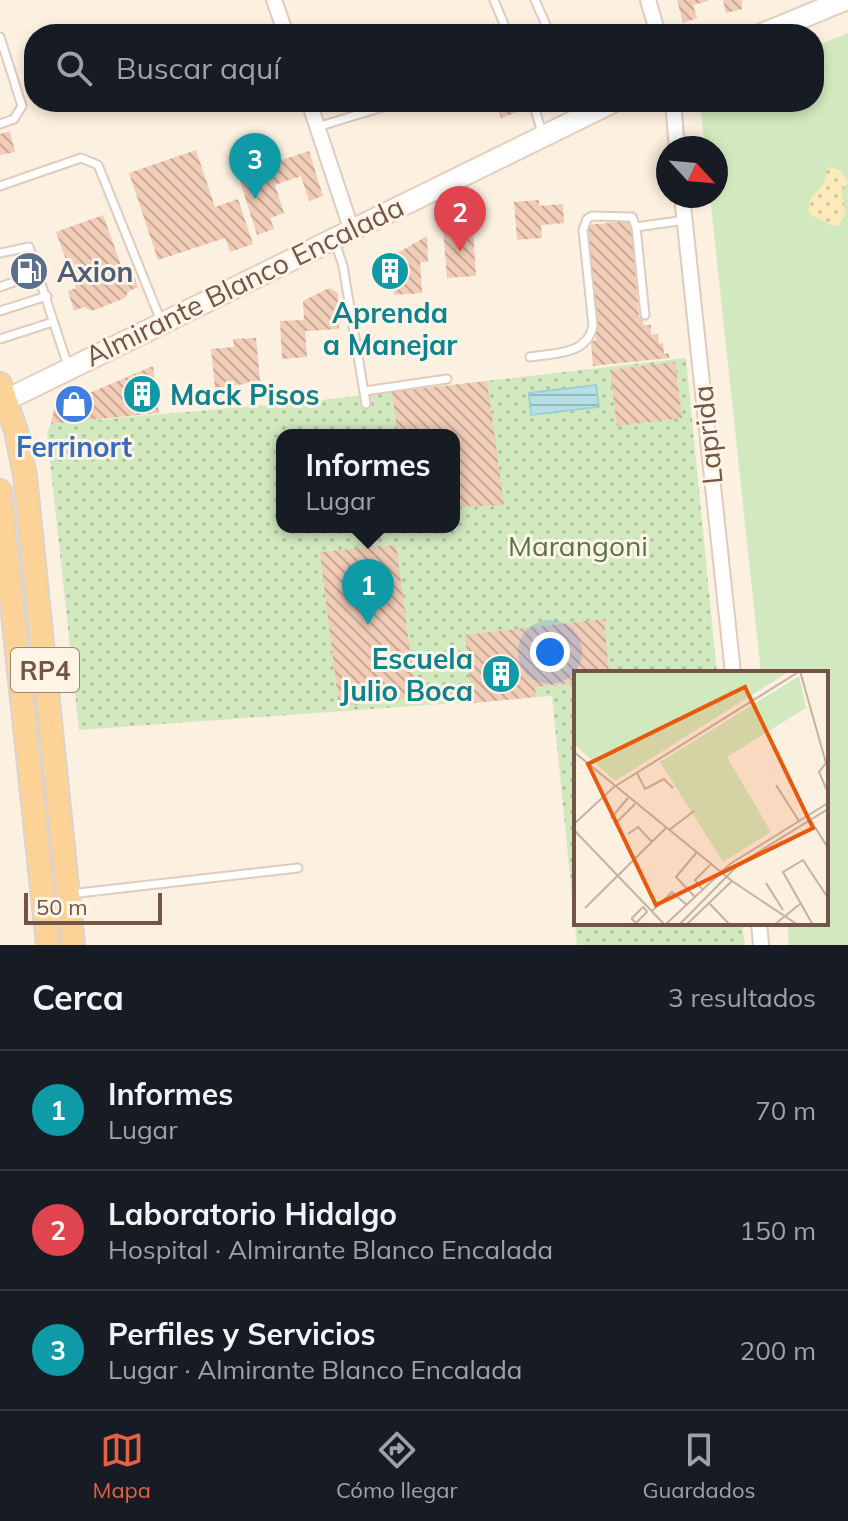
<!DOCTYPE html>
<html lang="es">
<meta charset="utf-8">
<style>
body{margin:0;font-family:Mulish,sans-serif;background:#242831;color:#f1f3f6}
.compass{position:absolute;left:656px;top:136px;width:72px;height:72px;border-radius:50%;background:#171b24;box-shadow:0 4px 12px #0003;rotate:116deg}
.scale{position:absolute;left:24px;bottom:20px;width:138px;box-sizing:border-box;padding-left:8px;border:4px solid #725547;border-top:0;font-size:22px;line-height:28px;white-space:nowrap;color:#725547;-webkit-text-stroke:6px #fff4e6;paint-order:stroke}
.you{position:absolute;left:550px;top:652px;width:28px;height:28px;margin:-20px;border:6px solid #fff;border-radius:50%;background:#1a73e8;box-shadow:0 0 0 12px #1a73e833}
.badge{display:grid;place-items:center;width:52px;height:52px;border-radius:50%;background:#e76044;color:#fff;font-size:26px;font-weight:700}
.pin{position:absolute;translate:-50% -66px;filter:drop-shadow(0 2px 4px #0008)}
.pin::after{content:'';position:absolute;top:42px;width:28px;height:24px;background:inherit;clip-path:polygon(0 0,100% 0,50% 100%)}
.popup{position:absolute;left:276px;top:429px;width:184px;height:104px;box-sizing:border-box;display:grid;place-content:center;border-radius:16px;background:#171b24;filter:drop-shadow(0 2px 6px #0005);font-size:26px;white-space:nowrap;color:#9ea1a6}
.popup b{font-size:30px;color:#f1f3f6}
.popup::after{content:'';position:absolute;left:50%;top:100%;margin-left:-16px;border:16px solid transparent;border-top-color:#171b24}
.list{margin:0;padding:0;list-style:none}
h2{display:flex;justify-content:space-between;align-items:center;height:104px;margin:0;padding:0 32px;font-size:34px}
h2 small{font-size:26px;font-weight:400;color:#9ea1a6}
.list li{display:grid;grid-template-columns:52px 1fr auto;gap:24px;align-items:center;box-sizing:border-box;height:120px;padding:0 32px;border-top:2px solid #363941}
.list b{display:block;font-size:30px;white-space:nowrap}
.list p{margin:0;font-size:26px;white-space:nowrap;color:#9ea1a6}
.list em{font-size:26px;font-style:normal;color:#9ea1a6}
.icon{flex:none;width:44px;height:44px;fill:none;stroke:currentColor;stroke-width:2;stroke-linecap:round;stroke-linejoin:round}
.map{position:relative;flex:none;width:848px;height:945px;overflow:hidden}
.search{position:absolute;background:#171b24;box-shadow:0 4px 12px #0003;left:24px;right:24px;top:24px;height:88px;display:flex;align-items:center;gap:20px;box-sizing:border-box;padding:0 28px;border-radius:32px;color:#9ea1a6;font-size:30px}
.sheet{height:464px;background:#171b24}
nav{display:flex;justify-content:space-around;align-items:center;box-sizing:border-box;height:112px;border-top:2px solid #363941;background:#171b24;font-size:22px;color:#9ea1a6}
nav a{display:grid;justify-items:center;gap:4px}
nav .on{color:#e76044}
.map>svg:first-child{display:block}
</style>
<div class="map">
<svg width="848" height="945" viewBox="0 0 848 945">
<defs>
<pattern id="sand-dots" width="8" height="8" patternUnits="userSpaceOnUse" patternTransform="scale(2)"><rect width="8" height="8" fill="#fceaba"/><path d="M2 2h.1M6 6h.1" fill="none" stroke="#d0c099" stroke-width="1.8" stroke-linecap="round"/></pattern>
<pattern id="park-dots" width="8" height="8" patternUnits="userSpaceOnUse" patternTransform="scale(2)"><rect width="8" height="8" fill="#d2e9bf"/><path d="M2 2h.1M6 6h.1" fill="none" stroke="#afc09d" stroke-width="1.8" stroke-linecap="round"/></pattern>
<pattern id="water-rules" width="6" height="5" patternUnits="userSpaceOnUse" patternTransform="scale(2)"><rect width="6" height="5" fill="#b5e0e5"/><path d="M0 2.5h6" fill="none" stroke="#98b8bb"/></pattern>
<pattern id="building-back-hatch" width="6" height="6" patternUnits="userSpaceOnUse" patternTransform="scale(2)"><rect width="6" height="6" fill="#f1ccb7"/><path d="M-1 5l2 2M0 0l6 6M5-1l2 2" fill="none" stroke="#c8a897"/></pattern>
</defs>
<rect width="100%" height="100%" fill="#fcf0e0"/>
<path fill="#d2e9bf" d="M848 33V945H789L787 923H826V673H761L710 196H716V148H705L700 102H814V47Z"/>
<path fill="url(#sand-dots)" d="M829 167 840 170 848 181 841 194C846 208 848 218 836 227L809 214C806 192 822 194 825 179 826 175 826 171 829 167Z"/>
<path fill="url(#park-dots)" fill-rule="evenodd" d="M686 358 717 673H576V923H742L745 945H577L552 696 79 730 47 433 51 424 321 400ZM282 435H454V527H282Z"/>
<path fill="url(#water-rules)" stroke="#9bd0d7" stroke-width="2" d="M596 385 599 407 531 415 529 393Z"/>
<path fill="url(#building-back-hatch)" d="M677 0H707L708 1 693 5 697 18 683 23Z
M723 0H742V9L726 13Z
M495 102H526L528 108 501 118Z
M10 131 15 152 0 155V134Z
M196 150 215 207 238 199 253 244 230 252 225 238 158 260 129 173Z
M309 151 323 196 309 201 301 176 275 185 284 213 270 218 274 229 257 235 240 181 257 175 255 169Z
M539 200V206L563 204 564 223 541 225 542 238 517 240 514 202Z
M472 212 476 276 447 278 443 228Z
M103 215 122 268 130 265 138 287 129 291 125 298 92 311 84 307 74 311 68 291 76 288 56 232Z
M631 221 639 317H643V325H651V335L658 334 659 344 663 343 664 354 669 353V358L593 366 591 342 596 340 587 225Z
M427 236 428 262H420L422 293 394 295 393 283 389 286 387 259Z
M329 288 338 293 339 329 305 331 307 357 282 359 280 321 304 320 303 301Z
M256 338 260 381 215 389 211 349 234 347 233 339Z
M675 362 682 418 617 426 610 370Z
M153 366 159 413 51 424 54 408Z
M487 381 504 505 454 507V435H398L392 392Z
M396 545 416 697 339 707 320 552Z
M604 619 609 673H576V683L535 687 536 697 473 703 465 635Z"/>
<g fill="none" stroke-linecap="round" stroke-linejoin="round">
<defs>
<path id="lane" d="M494 0 508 34
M535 0 550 34
M412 33V34
M0 37 22 106 14 119 0 124
M533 102 542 133
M317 127 399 102
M0 186 81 158 98 165 161 321
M636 227 645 315
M335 242 343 266 366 404
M0 253 29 247 68 366
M0 287 38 273
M0 311 47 296
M0 339 53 322
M530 357C555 353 587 355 593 326L583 230 587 219 592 216 632 217 636 227 685 220
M365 391 447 379
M70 894 298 868"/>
<path id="street" d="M274 0 286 34
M648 0 658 34
M309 102 351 228
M673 102 677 148
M682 196 733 673
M759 923 761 945"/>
<path id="secondary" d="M762 34 845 0
M0 403 613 102"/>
<path id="primary" d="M0 384 16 431 25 476 73 945
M0 491 48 945"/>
</defs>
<use href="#lane" stroke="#e0cbbc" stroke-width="11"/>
<use href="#street" stroke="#e0cbbc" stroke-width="18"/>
<use href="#secondary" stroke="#e7cebc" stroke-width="24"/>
<use href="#primary" stroke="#dad3cf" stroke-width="26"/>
<use href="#lane" stroke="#fff" stroke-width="7"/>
<use href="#street" stroke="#fff" stroke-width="14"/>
<use href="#secondary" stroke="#fff" stroke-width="20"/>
<use href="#primary" stroke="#fcd297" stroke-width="22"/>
</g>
<defs>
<symbol id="fuel-disc" viewBox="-11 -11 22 22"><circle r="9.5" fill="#5c6f8a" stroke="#fff4e6"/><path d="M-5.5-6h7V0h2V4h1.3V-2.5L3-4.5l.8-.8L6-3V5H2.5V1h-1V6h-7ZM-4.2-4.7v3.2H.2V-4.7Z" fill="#fff"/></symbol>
<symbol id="building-disc" viewBox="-11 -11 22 22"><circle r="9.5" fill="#0f9aa8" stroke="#fff4e6"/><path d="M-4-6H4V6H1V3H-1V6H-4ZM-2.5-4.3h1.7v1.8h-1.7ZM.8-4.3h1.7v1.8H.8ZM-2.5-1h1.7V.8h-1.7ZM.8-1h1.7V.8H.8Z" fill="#fff"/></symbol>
<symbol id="shop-disc" viewBox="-11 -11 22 22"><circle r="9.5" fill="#3f7fe0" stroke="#fff4e6"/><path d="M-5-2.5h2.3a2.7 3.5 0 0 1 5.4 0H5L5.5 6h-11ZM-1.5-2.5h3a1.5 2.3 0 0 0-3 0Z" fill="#fff"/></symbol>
</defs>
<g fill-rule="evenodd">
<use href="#fuel-disc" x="7" y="249" width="44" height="44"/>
<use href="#building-disc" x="368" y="249" width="44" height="44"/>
<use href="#building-disc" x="120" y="372" width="44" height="44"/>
<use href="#shop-disc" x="52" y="382" width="44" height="44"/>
<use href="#building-disc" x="479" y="652" width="44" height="44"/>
</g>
<g text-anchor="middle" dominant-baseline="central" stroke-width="6" stroke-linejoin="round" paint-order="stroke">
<rect fill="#fff4e6" stroke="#9c8577" stroke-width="2" x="11" y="648" width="68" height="44" rx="6"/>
<g font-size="26" font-weight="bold" fill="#725547">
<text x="45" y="670">RP4</text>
</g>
<g font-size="28" font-weight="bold" fill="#4e5e75" stroke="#fff4e6" text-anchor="start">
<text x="57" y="271">Axion</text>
</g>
<g font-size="28" fill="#725547" stroke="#fff4e6">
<text transform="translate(244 281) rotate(-26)">Almirante Blanco Encalada</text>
<text transform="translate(707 435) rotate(-96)">Laprida</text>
</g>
<g font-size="28" font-weight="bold" fill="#0d838f" stroke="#fff4e6">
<text x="390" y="312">Aprenda<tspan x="390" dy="32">a Manejar</tspan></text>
<text x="170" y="394" text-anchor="start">Mack Pisos</text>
<text x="473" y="658" text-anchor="end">Escuela<tspan x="473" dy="32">Julio Boca</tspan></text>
</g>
<g font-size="28" font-weight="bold" fill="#366cbe" stroke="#fff4e6">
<text x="74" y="446">Ferrinort</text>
</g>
<g font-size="28" fill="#537840" stroke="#fff4e6">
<text x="578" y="545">Marangoni</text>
</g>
</g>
<g transform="translate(574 671)">
<rect width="254" height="254" fill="#fcf0e0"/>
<path d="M0 0H216L41 110 0 73Z" fill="#d2e9bf"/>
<path d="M225 5 232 37 153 86 197 161 149 191 86 91Z" fill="#d2e9bf"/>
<path fill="none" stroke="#c5b2a3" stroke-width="2" d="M226 0 254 99M0 81 158 210 224 254M252 92 245 101 254 122M63 102 71 118 90 108 99 117M202 114 225 150M37 147 54 127M236 148 254 177M0 153 40 116 226 0M41 153 61 133M0 159 91 254M95 159 120 140M54 163 64 156 78 171M192 212 209 239M129 219 121 209 138 192M121 226 102 206 123 181M135 232 156 254M11 237 92 157M78 240 98 221 113 234M62 252 73 241 69 236 58 247V248L62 252 63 254M91 254 156 193 254 132M105 254 165 193 254 138M112 254 158 210M200 254 226 233M239 254 209 201 229 189 254 227"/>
<path fill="#e8590c" fill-opacity="0.15" stroke="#e8590c" stroke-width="4" d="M171 16 239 157 82 234 14 93Z"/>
<rect width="254" height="254" fill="none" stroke="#725547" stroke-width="4"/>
</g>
</svg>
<svg class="compass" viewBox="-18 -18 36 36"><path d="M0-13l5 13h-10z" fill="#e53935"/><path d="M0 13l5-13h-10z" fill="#9ea1a6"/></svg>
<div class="scale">50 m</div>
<div class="you"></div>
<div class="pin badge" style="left:368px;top:625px;background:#0f9aa8">1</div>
<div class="popup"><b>Informes</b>Lugar</div>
<div class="pin badge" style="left:460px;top:252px;background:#e0444e">2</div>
<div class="pin badge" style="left:255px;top:199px;background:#0f9aa8">3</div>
<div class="search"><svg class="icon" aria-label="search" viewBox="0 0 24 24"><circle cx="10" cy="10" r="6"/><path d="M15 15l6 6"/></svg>Buscar aquí</div>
</div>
<section class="sheet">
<h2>Cerca<small>3 resultados</small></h2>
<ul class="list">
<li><span class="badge" style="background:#0f9aa8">1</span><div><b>Informes</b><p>Lugar</p></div><em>70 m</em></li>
<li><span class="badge" style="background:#e0444e">2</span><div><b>Laboratorio Hidalgo</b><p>Hospital · Almirante Blanco Encalada</p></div><em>150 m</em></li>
<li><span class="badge" style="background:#0f9aa8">3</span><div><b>Perfiles y Servicios</b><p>Lugar · Almirante Blanco Encalada</p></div><em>200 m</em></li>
</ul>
</section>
<nav>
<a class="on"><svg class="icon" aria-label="map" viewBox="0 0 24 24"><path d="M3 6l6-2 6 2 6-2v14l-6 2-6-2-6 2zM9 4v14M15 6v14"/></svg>Mapa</a>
<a><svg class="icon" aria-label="directions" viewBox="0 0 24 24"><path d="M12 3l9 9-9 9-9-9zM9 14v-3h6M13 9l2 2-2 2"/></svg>Cómo llegar</a>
<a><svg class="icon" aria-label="saved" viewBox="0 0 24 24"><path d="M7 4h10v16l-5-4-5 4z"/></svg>Guardados</a>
</nav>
